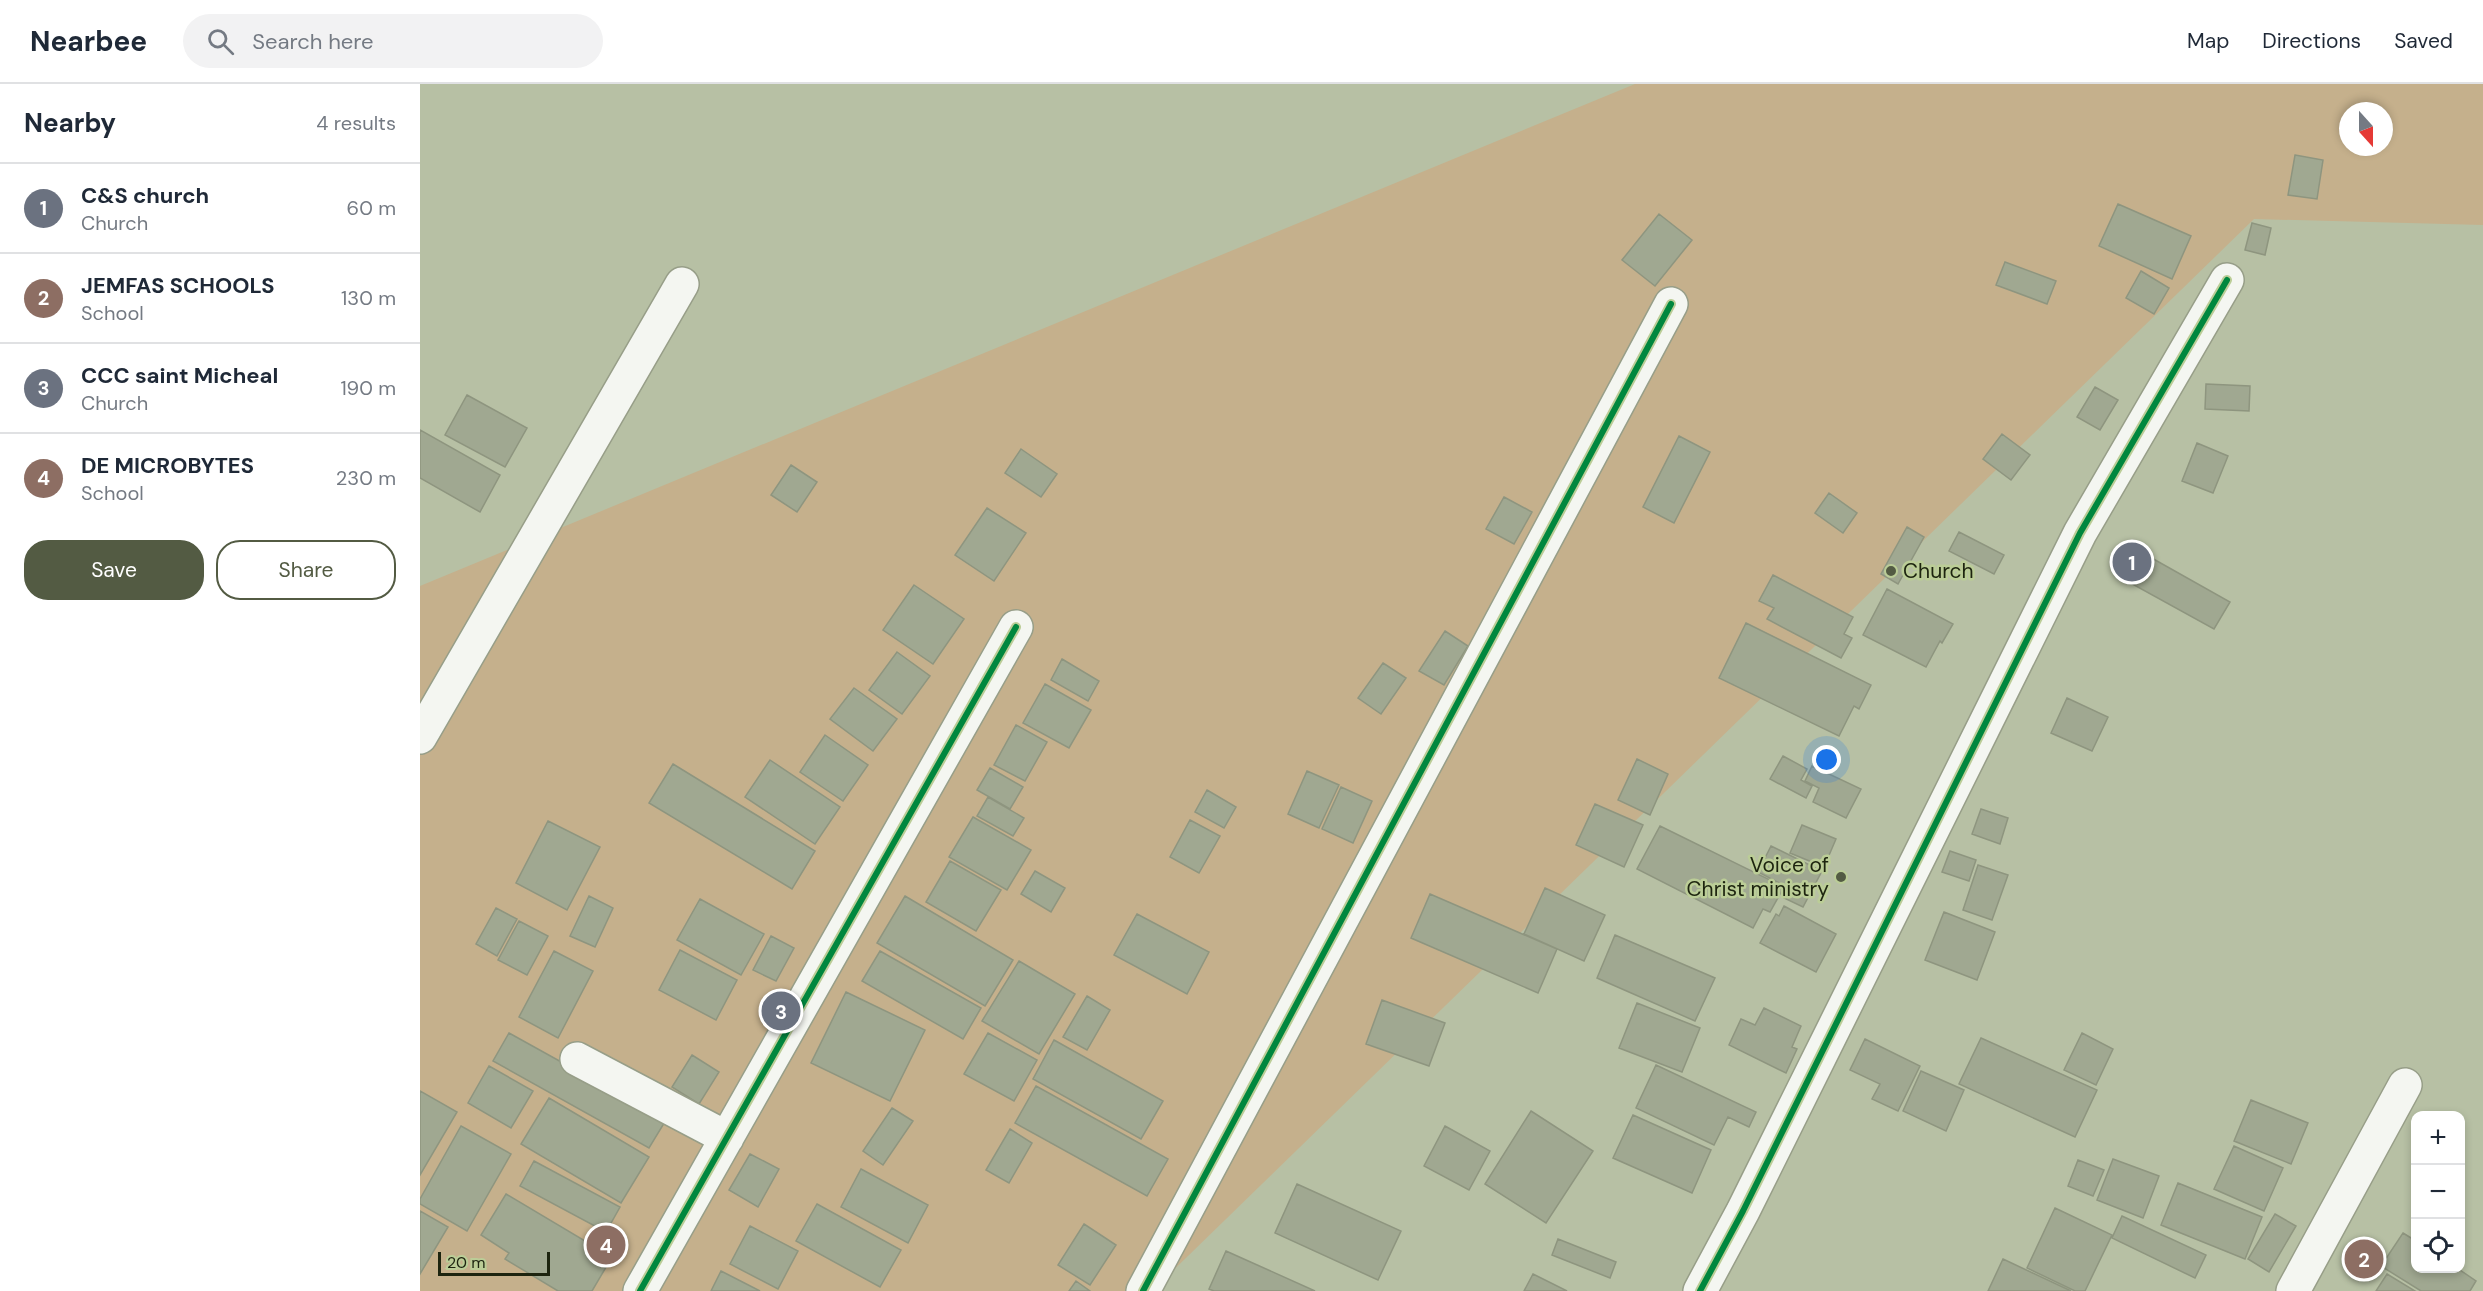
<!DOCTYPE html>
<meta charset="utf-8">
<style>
body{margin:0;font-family:"DM Sans",sans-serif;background:#f2f2f3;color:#1f2937}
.controls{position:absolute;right:18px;bottom:18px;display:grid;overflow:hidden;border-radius:12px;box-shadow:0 3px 9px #0003}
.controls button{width:54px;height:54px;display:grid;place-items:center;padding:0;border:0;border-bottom:2px solid #e0e1e3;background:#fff;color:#1f2937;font:30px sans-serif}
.compass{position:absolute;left:1919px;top:18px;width:54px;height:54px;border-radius:50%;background:#fff;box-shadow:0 3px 9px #0003;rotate:159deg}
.scale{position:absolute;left:18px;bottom:15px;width:112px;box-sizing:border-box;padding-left:6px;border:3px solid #1d240f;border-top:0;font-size:16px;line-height:21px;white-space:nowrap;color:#1d240f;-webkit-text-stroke:4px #bbcd97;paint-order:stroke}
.you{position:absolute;left:1407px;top:676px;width:21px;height:21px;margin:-15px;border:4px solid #fff;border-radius:50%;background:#1a73e8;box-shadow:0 0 0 9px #1a73e833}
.badge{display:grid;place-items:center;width:39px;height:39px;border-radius:50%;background:#535b43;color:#fff;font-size:20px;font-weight:700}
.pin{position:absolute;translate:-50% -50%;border:3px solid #fff;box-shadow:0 2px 6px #0006}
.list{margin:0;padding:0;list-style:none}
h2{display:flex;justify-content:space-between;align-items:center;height:78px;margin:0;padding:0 24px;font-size:26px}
h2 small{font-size:20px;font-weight:400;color:#747a83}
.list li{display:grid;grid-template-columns:39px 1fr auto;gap:18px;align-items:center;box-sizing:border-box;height:90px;padding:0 24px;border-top:2px solid #e0e1e3}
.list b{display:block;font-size:22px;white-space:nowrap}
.list p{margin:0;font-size:20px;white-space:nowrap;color:#747a83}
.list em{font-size:20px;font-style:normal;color:#747a83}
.actions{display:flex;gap:12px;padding:18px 24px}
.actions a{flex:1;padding:14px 0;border:2px solid #535b43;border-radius:24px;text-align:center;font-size:21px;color:#535b43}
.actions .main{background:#535b43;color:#fff}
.icon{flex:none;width:33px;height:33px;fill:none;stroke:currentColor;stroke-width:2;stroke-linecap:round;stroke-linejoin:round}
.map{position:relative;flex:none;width:2063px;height:1207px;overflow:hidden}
header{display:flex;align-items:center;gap:36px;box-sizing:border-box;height:84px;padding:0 30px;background:#fff;border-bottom:2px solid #e0e1e3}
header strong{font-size:28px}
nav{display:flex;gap:33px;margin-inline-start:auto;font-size:21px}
.search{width:420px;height:54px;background:#f2f2f3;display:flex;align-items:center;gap:15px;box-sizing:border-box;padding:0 21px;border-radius:33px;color:#747a83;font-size:22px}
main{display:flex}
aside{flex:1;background:#fff}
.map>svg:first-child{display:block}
</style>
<header>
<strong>Nearbee</strong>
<div class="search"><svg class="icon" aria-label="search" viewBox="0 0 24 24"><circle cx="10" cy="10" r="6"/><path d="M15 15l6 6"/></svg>Search here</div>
<nav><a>Map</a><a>Directions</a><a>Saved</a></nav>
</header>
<main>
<aside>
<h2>Nearby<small>4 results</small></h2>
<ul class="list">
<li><span class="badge" style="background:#6b7280">1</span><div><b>C&amp;S church</b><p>Church</p></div><em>60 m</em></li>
<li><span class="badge" style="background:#8d6e63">2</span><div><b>JEMFAS SCHOOLS</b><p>School</p></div><em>130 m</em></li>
<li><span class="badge" style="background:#6b7280">3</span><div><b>CCC saint Micheal</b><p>Church</p></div><em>190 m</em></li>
<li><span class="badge" style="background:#8d6e63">4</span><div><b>DE MICROBYTES</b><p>School</p></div><em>230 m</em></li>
</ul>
<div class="actions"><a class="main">Save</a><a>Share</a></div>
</aside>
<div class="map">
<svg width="2063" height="1207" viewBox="0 0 2063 1207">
<rect width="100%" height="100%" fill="#b7c0a4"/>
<path fill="#c5b08c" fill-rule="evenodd" d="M1215 0H2063V141L1834 135 732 1207H0V502ZM1928 27H1964V63H1928Z"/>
<path fill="#a0a891" stroke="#8e957f" stroke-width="1.5" d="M1875 71 1903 76 1897 115 1868 111Z
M1698 120 1771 152 1752 195 1679 162Z
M1239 130 1272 156 1235 202 1202 176Z
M1832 139 1851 144 1845 171 1825 166Z
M1585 178 1636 197 1627 220 1576 201Z
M1721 187 1749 204 1734 230 1706 214Z
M1786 300 1830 302 1829 327 1785 325Z
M1675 303 1698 316 1680 346 1657 333Z
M47 311 107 344 85 383 25 351Z
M0 346 80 391 60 428 0 394Z
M1582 350 1610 371 1591 396 1563 375Z
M1259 352 1290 368 1254 439 1223 423Z
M1777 359 1808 372 1793 409 1762 397Z
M601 365 637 390 621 413 585 389Z
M371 381 397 398 377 428 351 411Z
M1409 409 1437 429 1423 449 1395 429Z
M1084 413 1112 428 1094 460 1066 445Z
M567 424 606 449 574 497 535 471Z
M1487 443 1504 453 1478 500 1461 490Z
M1539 448 1584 471 1574 490 1529 467Z
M1721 468 1810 518 1794 545 1705 496Z
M1353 491 1433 533 1424 550 1432 554 1421 574 1347 535 1354 524 1339 517Z
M494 501 544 535 513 580 463 546Z
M1467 505 1533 540 1522 559 1520 557 1506 583 1443 551Z
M1326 539 1451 601 1439 625 1434 622 1419 652 1299 594Z
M1025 547 1048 562 1024 601 999 587Z
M477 568 510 592 482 630 449 606Z
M642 575 679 597 668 617 631 596Z
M963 579 986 594 961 630 938 614Z
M625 600 671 626 649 664 603 639Z
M434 604 477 635 453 667 410 635Z
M1647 614 1688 633 1672 667 1631 649Z
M596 641 627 658 605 697 574 681Z
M405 651 448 681 423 717 380 688Z
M1363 672 1387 685 1381 696 1392 702 1386 714 1350 695Z
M1217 675 1248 690 1230 731 1198 716Z
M350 676 420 723 395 760 325 713Z
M253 680 395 767 372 805 229 719Z
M1392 682 1441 705 1426 734 1393 718 1399 704 1385 697Z
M570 684 603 703 590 725 557 706Z
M887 687 919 701 899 744 868 730Z
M921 703 952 717 933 759 902 745Z
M787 706 816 723 804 744 775 728Z
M568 713 604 734 593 752 557 732Z
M1175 720 1223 741 1204 783 1156 761Z
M1561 725 1588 734 1580 760 1552 750Z
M553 733 611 766 587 806 529 773Z
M770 736 800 752 779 789 750 773Z
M128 737 180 763 147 826 96 799Z
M1382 741 1416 755 1404 783 1370 769Z
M1240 742 1364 803 1350 828 1343 825 1333 844 1217 785Z
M1351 762 1402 787 1383 823 1364 814 1369 804 1338 788Z
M1530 767 1556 776 1549 797 1522 788Z
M530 777 581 806 556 847 506 818Z
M1558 781 1588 791 1572 836 1543 826Z
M615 787 645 804 631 828 601 810Z
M1125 804 1185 831 1164 877 1104 850Z
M1010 810 1137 865 1118 909 991 854Z
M169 812 193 824 175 863 150 852Z
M485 812 593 876 565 922 457 859Z
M280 815 344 850 321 891 257 856Z
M1364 822 1416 850 1396 888 1340 859 1356 830 1359 832Z
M76 824 97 835 77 872 56 860Z
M1524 828 1575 848 1557 896 1505 876Z
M717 830 789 868 767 910 694 871Z
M99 837 128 852 107 891 78 876Z
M1195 851 1295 894 1275 937 1177 894Z
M351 852 374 864 356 897 333 886Z
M260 866 317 896 296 936 239 906Z
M134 867 173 887 138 954 99 933Z
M460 867 561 924 543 955 442 897Z
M599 877 655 910 619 970 562 937Z
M426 908 505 946 470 1017 391 979Z
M667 912 690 926 667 966 643 953Z
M962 916 1025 939 1009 982 946 960Z
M1217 919 1280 944 1262 988 1199 964Z
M1344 924 1381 942 1372 963 1377 965 1366 989 1309 961 1321 935 1335 941Z
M89 949 246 1036 229 1064 73 977Z
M568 949 617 976 594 1017 544 990Z
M1662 949 1693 965 1676 1001 1644 986Z
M1561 954 1677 1006 1655 1053 1539 1000Z
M1445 955 1500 982 1478 1027 1452 1015 1460 1000 1430 986Z
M634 956 743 1017 721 1055 613 995Z
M272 971 299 988 279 1020 252 1003Z
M1236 981 1336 1028 1329 1043 1308 1033 1294 1061 1216 1024Z
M69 982 113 1007 91 1044 48 1019Z
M1501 987 1544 1006 1526 1047 1483 1027Z
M616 1002 748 1075 727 1112 595 1039Z
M0 1007 37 1028 0 1091Z
M129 1014 229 1073 201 1119 101 1060Z
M1831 1016 1888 1039 1871 1080 1814 1057Z
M472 1024 493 1037 463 1081 443 1067Z
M1111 1027 1173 1067 1126 1139 1065 1100Z
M1213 1031 1291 1066 1272 1109 1193 1074Z
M41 1042 91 1070 47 1147 0 1120V1115Z
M1025 1042 1070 1067 1049 1106 1004 1082Z
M590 1045 612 1059 589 1099 566 1086Z
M1814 1062 1863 1084 1844 1127 1794 1105Z
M330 1070 359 1085 338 1123 309 1106Z
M1693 1075 1739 1092 1723 1134 1677 1116Z
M1658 1076 1684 1086 1673 1112 1648 1102Z
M114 1077 200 1123 186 1148 100 1102Z
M441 1085 508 1121 488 1159 421 1123Z
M1758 1099 1842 1133 1825 1175 1741 1141Z
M877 1100 981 1147 958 1196 855 1149Z
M86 1110 192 1173 172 1207H138L85 1175 89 1169 61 1151Z
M397 1120 481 1166 460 1203 376 1157Z
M1635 1124 1692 1151 1665 1207H1655L1607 1184Z
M0 1127 28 1143 0 1190Z
M1855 1130 1876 1142 1849 1188 1828 1175Z
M1702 1132 1786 1171 1775 1194 1692 1154Z
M664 1140 696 1161 670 1201 638 1181Z
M330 1142 378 1167 358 1205 310 1180Z
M1983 1149 1996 1157V1184H2037L2056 1197 2050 1207H2001L1961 1182Z
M1138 1155 1196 1178 1190 1194 1132 1171Z
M806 1167 895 1207H794L789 1205Z
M1583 1175 1651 1207H1568Z
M301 1187 340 1207H291Z
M1113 1190 1147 1207H1104Z
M1967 1190 1995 1207H1956Z
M656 1197 670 1207H649Z"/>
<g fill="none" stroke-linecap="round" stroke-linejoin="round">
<defs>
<path id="minor" d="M0 653 262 200
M157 975 307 1054
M220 1207 596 543
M723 1207 1251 220
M1280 1207 1323 1127 1660 449 1807 196
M1873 1207 1985 1001"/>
</defs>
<use href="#minor" stroke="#979e88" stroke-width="36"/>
<use href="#minor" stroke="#f4f6f1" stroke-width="33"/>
<defs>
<path id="cycleway" d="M220 1207 596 543
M723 1207 1251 220
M1280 1207 1323 1127 1660 449 1807 196"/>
</defs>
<use href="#cycleway" stroke="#bbcd97" stroke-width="10"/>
<use href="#cycleway" stroke="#00873e" stroke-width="6"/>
</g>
<g fill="#535b43" stroke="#bbcd97" stroke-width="2">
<circle cx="1471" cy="487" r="6"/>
<circle cx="1421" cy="793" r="6"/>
</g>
<g text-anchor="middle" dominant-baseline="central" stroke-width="5" stroke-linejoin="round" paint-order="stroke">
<g font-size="21" fill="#1d240f" stroke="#bbcd97" text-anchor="start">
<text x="1483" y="487">Church</text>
<text x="1409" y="781" text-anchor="end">Voice of<tspan x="1409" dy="24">Christ ministry</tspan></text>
</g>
</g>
</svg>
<div class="controls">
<button>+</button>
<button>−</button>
<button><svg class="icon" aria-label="locate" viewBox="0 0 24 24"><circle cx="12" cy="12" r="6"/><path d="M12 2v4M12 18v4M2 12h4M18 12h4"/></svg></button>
</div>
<svg class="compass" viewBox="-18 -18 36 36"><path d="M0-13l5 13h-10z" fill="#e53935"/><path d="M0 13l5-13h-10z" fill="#747a83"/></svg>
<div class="scale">20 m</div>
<div class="you"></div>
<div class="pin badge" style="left:1712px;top:478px;background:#6b7280">1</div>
<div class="pin badge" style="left:1944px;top:1175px;background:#8d6e63">2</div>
<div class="pin badge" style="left:361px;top:927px;background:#6b7280">3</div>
<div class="pin badge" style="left:186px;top:1161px;background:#8d6e63">4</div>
</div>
</main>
